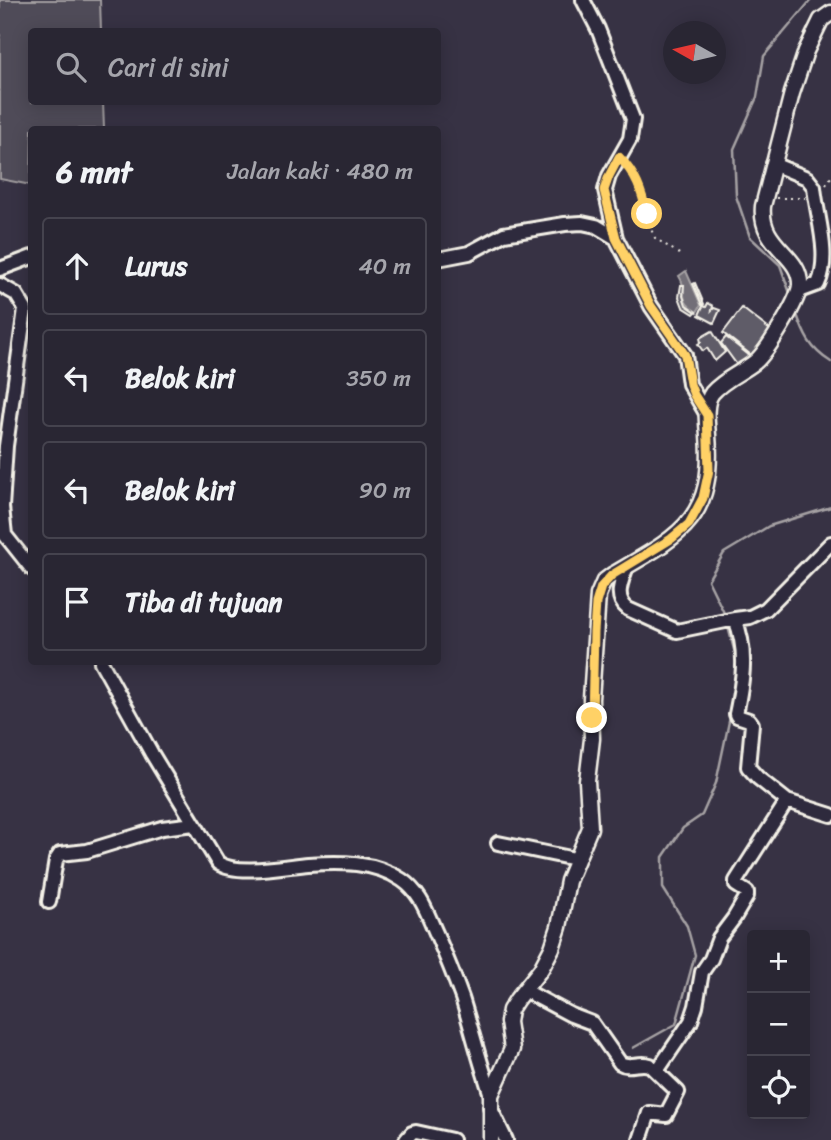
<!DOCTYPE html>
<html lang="id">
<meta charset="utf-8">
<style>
body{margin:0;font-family:Sriracha,sans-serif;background:#35323f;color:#f1f3f6}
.controls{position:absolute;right:21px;bottom:21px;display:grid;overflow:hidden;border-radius:7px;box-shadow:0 4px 18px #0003}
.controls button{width:63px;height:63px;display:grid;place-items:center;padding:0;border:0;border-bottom:2px solid #45434e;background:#292633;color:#f1f3f6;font:35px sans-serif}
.compass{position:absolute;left:663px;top:21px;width:63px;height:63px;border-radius:50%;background:#292633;box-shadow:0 4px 18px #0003;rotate:278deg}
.stop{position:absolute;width:21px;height:21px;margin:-16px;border:5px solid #ffd166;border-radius:50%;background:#fff}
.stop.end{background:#ffd166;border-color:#fff;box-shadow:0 2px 7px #0008}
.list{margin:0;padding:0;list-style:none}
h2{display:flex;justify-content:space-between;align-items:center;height:91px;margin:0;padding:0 28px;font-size:30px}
h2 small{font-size:23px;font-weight:400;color:#a5a5ac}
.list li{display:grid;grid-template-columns:46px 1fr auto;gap:21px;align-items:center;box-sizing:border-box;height:98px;margin:0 14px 14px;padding:0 14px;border:2px solid #45434e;border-radius:7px}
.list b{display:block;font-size:26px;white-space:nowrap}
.list em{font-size:23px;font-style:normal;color:#a5a5ac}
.icon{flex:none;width:38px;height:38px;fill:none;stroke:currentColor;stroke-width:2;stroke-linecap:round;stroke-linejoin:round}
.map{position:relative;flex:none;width:831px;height:1140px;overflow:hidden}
.search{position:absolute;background:#292633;box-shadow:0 4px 18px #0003;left:28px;top:28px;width:413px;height:77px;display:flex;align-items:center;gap:18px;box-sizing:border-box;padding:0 24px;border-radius:7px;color:#a5a5ac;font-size:26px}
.panel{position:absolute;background:#292633;box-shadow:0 4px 18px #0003;left:28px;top:126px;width:413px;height:539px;border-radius:7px}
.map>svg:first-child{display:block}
</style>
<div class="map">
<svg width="831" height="1140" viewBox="0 0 831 1140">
<rect width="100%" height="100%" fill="#373244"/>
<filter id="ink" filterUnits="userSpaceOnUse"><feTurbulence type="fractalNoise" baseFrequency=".0143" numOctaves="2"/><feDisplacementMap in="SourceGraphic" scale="14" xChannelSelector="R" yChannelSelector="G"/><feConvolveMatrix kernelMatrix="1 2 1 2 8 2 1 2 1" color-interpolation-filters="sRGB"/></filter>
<g filter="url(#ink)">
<path fill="#504b59" stroke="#a29ea0" stroke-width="2" d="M0 0H100L101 31 32 32V102H103L104 129 32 130 31 185 0 179Z"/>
<path fill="#726e77" stroke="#a6a2a4" stroke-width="2" d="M686 271 701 305 697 312C675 298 690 293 679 276Z"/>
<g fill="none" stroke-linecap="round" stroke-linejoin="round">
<path stroke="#a6a2a4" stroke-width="2.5" d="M791 296 780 265 750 237 736 196 734 149 757 97 764 56 811 0
M796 312C804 335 810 349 831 362
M726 617 708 580 724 553 769 526 831 507
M727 623 737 661
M633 1048 676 1024 695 955 687 926 663 888V857L683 828 702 815 716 783 731 712"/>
</g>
<path fill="#5f5c67" stroke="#f4f1e8" stroke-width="2" d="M695 283 704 304 702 305 693 284Z
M681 285H684L683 296 686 305 696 312 694 314 683 307 679 297Z
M708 303 713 306 712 310 714 308 720 310 714 323 699 315 703 306 706 307Z
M742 308 774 333 755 358 723 333Z
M712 331 725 352 715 361 707 348 703 351 698 344 701 342 700 338Z
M726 337 750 356 740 369 721 343Z"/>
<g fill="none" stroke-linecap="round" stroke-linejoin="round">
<defs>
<path id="minor" d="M583 0 598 29 633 119 630 139 609 176 605 190 616 238 651 306 685 355 689 384 707 415
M773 164 807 178 814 187C817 218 831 256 818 284L799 291
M438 259 469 253 504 234 565 224 582 223 596 226 616 238
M0 269 32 257
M0 285 16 294 25 309 6 446 2 507 5 535 32 569
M627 566C622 581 613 597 628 609L677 631 735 619C748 651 743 681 736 714L737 716 749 720 752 724 748 767 758 778 787 801 831 815
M735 619 750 617 766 609 831 543
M101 662 152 754 218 863C237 876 285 866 308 864 339 862 375 861 402 880 421 893 427 913 436 933 445 954 454 976 462 998 472 1030 480 1063 491 1095
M498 843 575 859
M49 902 56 860 60 854 87 851 162 828 194 824
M524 990 571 1015 592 1023 620 1063C630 1069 639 1061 650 1065L678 1092 666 1115 649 1113 640 1140
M657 1071 691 1021 696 1006 702 972 711 959 719 938 734 918 747 896V892L736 885V881L787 801
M490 1107 506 1140
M406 1140 412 1133 416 1132 452 1140"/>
<path id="tertiary" d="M491 1140V1095L512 1049 508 1022 510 1010 517 999 541 969 552 948 559 927 568 881 590 828 587 781 592 739 591 699 598 595 604 581 612 575C679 536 715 521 708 435 707 422 704 404 712 393 724 379 741 373 755 362 767 352 799 300 800 285 801 254 759 247 763 206L792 93 806 51 821 20 831 13"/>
</defs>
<use href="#minor" stroke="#f4f1e8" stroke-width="18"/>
<use href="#tertiary" stroke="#f4f1e8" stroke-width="19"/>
<path stroke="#f4f1e8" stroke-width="2" stroke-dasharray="2 5" stroke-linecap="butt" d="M627 166 642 191 650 227 655 238 681 255
M826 185 831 177
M776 198H805"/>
<use href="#minor" stroke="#2f2a3d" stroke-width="12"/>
<use href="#tertiary" stroke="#2f2a3d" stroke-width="14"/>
</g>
</g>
<g fill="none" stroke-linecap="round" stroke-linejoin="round" filter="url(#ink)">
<path stroke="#ffd166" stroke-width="9" d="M592 718 594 632 596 603 601 587 612 575 671 539 689 524 703 498 709 470 707 415 694 395 690 384 685 355 651 306 616 238 604 190 609 176 619 157C636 174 642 192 647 214"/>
</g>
</svg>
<div class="controls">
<button>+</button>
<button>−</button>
<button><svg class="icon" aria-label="locate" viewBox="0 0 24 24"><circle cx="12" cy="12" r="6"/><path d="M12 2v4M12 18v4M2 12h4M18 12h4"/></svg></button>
</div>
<svg class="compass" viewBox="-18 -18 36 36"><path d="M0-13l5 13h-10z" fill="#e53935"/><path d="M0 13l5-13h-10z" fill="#a5a5ac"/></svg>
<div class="stop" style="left:647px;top:214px"></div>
<div class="stop end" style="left:592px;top:718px"></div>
<div class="search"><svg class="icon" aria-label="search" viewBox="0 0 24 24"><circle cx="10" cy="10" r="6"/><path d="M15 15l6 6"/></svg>Cari di sini</div>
<section class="panel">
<h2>6 mnt<small>Jalan kaki · 480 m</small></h2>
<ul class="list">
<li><svg class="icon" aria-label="ahead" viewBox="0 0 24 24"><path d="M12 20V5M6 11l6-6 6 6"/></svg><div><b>Lurus</b></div><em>40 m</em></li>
<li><svg class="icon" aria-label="left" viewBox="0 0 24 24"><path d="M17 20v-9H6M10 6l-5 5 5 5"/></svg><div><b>Belok kiri</b></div><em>350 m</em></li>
<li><svg class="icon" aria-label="left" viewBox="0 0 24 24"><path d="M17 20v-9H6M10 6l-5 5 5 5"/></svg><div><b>Belok kiri</b></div><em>90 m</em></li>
<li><svg class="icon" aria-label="arrive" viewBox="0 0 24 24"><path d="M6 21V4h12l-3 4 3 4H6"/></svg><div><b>Tiba di tujuan</b></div></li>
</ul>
</section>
</div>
